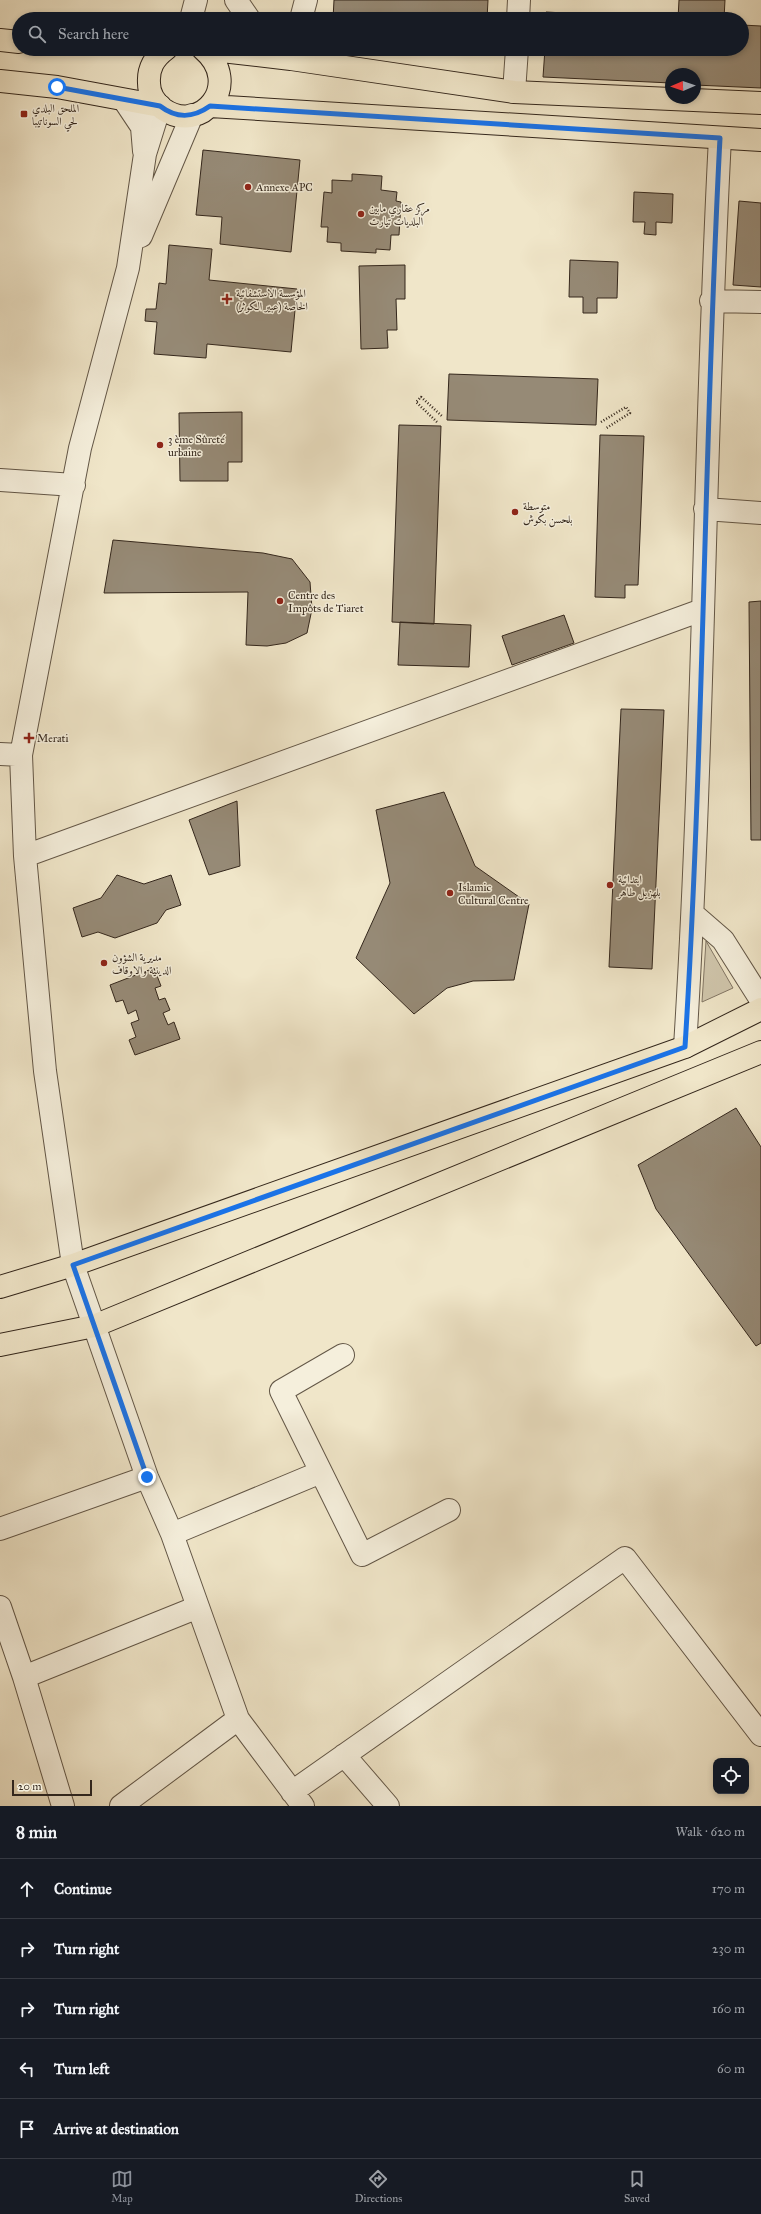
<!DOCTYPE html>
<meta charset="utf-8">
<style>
body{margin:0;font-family:"IM FELL Great Primer",Amiri,serif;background:#242831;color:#f1f3f6}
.controls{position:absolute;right:12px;bottom:12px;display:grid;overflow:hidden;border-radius:8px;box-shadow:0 2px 6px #0003}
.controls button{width:36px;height:36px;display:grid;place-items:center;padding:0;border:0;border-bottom:1px solid #363941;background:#171b24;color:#f1f3f6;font:20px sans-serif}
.compass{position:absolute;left:665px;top:68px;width:36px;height:36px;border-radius:50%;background:#171b24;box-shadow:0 2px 6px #0003;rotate:268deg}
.scale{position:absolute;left:12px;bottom:10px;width:80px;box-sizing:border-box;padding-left:4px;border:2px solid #34271c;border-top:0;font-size:11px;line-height:14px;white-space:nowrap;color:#34271c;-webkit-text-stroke:3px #f5efdc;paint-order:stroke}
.stop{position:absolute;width:12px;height:12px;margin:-9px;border:3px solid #1a73e8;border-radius:50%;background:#fff}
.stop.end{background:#1a73e8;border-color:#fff;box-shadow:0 1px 4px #0008}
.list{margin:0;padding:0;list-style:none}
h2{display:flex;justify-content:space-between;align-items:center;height:52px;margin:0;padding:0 16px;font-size:17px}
h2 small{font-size:13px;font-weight:400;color:#9ea1a6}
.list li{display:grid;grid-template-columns:26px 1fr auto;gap:12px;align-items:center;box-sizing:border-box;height:60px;padding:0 16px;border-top:1px solid #363941}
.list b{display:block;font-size:15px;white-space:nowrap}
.list em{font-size:13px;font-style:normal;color:#9ea1a6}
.icon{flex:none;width:22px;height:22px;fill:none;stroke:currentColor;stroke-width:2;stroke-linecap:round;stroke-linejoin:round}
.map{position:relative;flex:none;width:761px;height:1806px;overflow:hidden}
.search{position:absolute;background:#171b24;box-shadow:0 2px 6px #0003;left:12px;right:12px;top:12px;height:44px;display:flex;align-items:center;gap:10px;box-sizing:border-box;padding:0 14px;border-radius:22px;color:#9ea1a6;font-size:15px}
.sheet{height:352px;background:#171b24}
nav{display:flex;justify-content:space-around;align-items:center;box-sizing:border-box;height:56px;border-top:1px solid #363941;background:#171b24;font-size:11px;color:#9ea1a6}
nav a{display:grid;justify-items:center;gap:2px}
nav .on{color:#8c9099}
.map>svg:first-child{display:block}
</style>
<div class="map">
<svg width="761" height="1806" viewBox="0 0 761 1806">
<rect width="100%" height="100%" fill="#f0e6c9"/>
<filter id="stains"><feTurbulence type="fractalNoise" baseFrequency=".005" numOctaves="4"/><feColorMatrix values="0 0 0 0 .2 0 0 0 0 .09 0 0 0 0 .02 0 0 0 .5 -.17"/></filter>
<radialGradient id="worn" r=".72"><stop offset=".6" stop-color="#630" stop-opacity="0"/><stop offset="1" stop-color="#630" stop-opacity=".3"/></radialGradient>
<path fill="#d0c6ac" stroke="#827664" d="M706 941 733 988 702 1002Z"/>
<path fill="#968a76" stroke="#34271c" d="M334 0H488L487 19H333Z
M679 0H725L724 19H678Z
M546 12 676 19H546Z
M742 25 761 26V88L695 85V74H671V83L543 77 545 49H742Z
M203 150 300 160 291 252 220 244 222 217 196 215Z
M352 174 382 176 381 190 397 192 396 201 401 202 399 235H391L390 250 376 249V253L341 251V243L327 242 328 227H321L324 192 332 193V180L352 181Z
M634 192 673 194 672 223 656 222V235L644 234 645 222H633Z
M739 201 761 203V287L733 285Z
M169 245 212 249 209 280 297 289 291 352 207 344 206 358 154 354 157 322 145 321 146 309H156L159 283 166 284Z
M570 260 618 262 617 298H597V313H583V297H569Z
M405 265V299H396L397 330H387L388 348 361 349 359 266Z
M449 374 598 379 596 425 447 420Z
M242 412V462H228V481H180L179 413Z
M399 425 441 426 434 624 392 622Z
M600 435 644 436 638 585H625V598L595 597Z
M113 540 263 553 292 559 310 582 312 609 307 633 286 643 267 646 246 645 248 592 104 593Z
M761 601V840H751L749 602Z
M564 615 574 643 512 665 502 636Z
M400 622 471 625 469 667 398 665Z
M621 709 664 710 652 969 609 967Z
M444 792 475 866 529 904 514 980 473 981 447 988 414 1014 356 958 390 883 376 810Z
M237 801 240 866 209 875 189 820Z
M117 875 144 884 171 875 181 905 166 910 157 923 115 938 98 932 82 937 73 908 101 898Z
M154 968 161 986 155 988 159 1000 165 998 170 1010 163 1013 168 1025 174 1022 180 1039 135 1055 129 1040 136 1037 131 1023 139 1020 136 1010 128 1014 123 1000 116 1002 110 985Z
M736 1108 761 1147V1343L756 1346 656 1209 638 1165Z"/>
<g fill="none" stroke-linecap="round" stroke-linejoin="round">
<defs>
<path id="minor" d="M236 0 249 19
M191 19 196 0
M301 19 306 0
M518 19 519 0
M514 92 517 49
M124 100 142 127 144 151
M160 106 145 154 128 268 80 448 21 755 25 856 45 1071 73 1265 147 1477 172 1534 238 1719 303 1806
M141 236 192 115
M711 301 761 302
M0 480 74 485
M705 509 761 513
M0 754 21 755
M25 856 702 610
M693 914 723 940 761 1000
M685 1047C704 744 704 441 720 138
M343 1355 281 1391 362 1555 449 1510
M0 1529 147 1477
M172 1534 321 1472
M0 1607 24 1677 63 1806
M24 1677 198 1607
M344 1755 388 1806
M292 1792 625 1558 761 1735
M121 1806 238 1719"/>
<path id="major" d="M0 40 19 42
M166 49C154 58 148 68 149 83 149 93 154 102 163 109 201 136 244 84 203 49
M204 49 291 59 514 92 761 103
M0 81 57 87 160 106
M210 106 761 140
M0 1287 73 1265 685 1047 761 1009
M0 1345 94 1326 761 1052"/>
</defs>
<use href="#minor" stroke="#635747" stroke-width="24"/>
<use href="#major" stroke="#34271c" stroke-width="24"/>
<path stroke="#34271c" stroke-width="2.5" stroke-dasharray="1 2" stroke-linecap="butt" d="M437 422 416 402 421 397 443 417
M601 422 626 407 630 413 605 429"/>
<use href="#minor" stroke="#f5efdc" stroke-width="22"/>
<use href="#major" stroke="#f0e6c9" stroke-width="22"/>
</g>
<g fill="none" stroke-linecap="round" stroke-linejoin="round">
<path stroke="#1a73e8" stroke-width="5" d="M57 87 160 106C177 119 193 118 210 106L720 138C704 441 704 744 685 1047L73 1265 147 1477"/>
</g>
<g fill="#8f2418" stroke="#f5efdc" stroke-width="1.5">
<rect x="20" y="110" width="8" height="8" rx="2"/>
<circle cx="248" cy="187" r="4"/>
<circle cx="361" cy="214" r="4"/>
<path d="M225 293h4v4h4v4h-4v4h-4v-4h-4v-4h4z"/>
<circle cx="160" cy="445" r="4"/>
<circle cx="515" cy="512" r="4"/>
<circle cx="280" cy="601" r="4"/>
<path d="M27 732h4v4h4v4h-4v4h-4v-4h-4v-4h4z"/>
<circle cx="610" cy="885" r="4"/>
<circle cx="450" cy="893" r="4"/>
<circle cx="104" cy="963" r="4"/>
</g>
<g text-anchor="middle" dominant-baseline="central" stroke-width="3" stroke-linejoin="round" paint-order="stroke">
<g font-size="11" fill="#34271c" stroke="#f5efdc" text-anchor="start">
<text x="32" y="108">الملحق البلدي<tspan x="32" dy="13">لحي السوناتيبا</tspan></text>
<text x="256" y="187">Annexe APC</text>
<text x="369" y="208">مركز عقاري مابين<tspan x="369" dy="13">البلديات تيارت</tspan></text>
<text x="236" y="293">المؤسسة الاستشفائية<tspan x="236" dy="13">الخاصة (عبير الكوثر)</tspan></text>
<text x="168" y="439">3 ème Sûreté<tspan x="168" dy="13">urbaine</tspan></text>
<text x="523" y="506">متوسطة<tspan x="523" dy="13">بلحسن بكوش</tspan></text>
<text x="288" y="595">Centre des<tspan x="288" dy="13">Impôts de Tiaret</tspan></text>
<text x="37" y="738">Merati</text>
<text x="618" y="879">ابتدائية<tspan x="618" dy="13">بلهزيل طاهر</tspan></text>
<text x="458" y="887">Islamic<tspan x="458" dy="13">Cultural Centre</tspan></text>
<text x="112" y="957">مديرية الشؤون<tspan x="112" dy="13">الدينية والاوقاف</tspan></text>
</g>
</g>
<rect width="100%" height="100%" filter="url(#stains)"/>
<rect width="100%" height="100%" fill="url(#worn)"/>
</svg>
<div class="controls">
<button><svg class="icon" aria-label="locate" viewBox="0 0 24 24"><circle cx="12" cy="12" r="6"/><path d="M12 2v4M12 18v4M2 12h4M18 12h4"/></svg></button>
</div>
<svg class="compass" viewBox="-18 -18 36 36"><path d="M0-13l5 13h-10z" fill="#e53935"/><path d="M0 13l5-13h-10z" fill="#9ea1a6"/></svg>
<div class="scale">20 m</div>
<div class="stop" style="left:57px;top:87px"></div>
<div class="stop end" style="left:147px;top:1477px"></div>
<div class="search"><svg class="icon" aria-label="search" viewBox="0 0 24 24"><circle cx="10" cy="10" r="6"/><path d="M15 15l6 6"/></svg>Search here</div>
</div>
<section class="sheet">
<h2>8 min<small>Walk · 620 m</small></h2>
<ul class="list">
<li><svg class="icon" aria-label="ahead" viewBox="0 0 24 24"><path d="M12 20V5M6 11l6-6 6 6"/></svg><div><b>Continue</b></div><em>170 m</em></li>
<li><svg class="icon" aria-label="right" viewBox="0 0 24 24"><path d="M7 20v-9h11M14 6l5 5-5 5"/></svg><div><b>Turn right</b></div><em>230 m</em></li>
<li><svg class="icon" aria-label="right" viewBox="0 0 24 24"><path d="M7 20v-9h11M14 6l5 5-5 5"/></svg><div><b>Turn right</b></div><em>160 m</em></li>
<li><svg class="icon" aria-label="left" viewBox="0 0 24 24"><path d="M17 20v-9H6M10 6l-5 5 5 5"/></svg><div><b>Turn left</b></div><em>60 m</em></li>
<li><svg class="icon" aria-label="arrive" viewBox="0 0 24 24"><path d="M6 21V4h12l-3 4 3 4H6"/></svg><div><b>Arrive at destination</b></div></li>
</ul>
</section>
<nav>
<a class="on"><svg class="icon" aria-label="map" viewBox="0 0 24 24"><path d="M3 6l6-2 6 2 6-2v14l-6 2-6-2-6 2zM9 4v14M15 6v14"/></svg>Map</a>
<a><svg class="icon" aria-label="directions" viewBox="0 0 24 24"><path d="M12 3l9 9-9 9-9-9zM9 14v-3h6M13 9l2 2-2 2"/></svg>Directions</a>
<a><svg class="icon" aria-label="saved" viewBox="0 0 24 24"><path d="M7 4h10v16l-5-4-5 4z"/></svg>Saved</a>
</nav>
